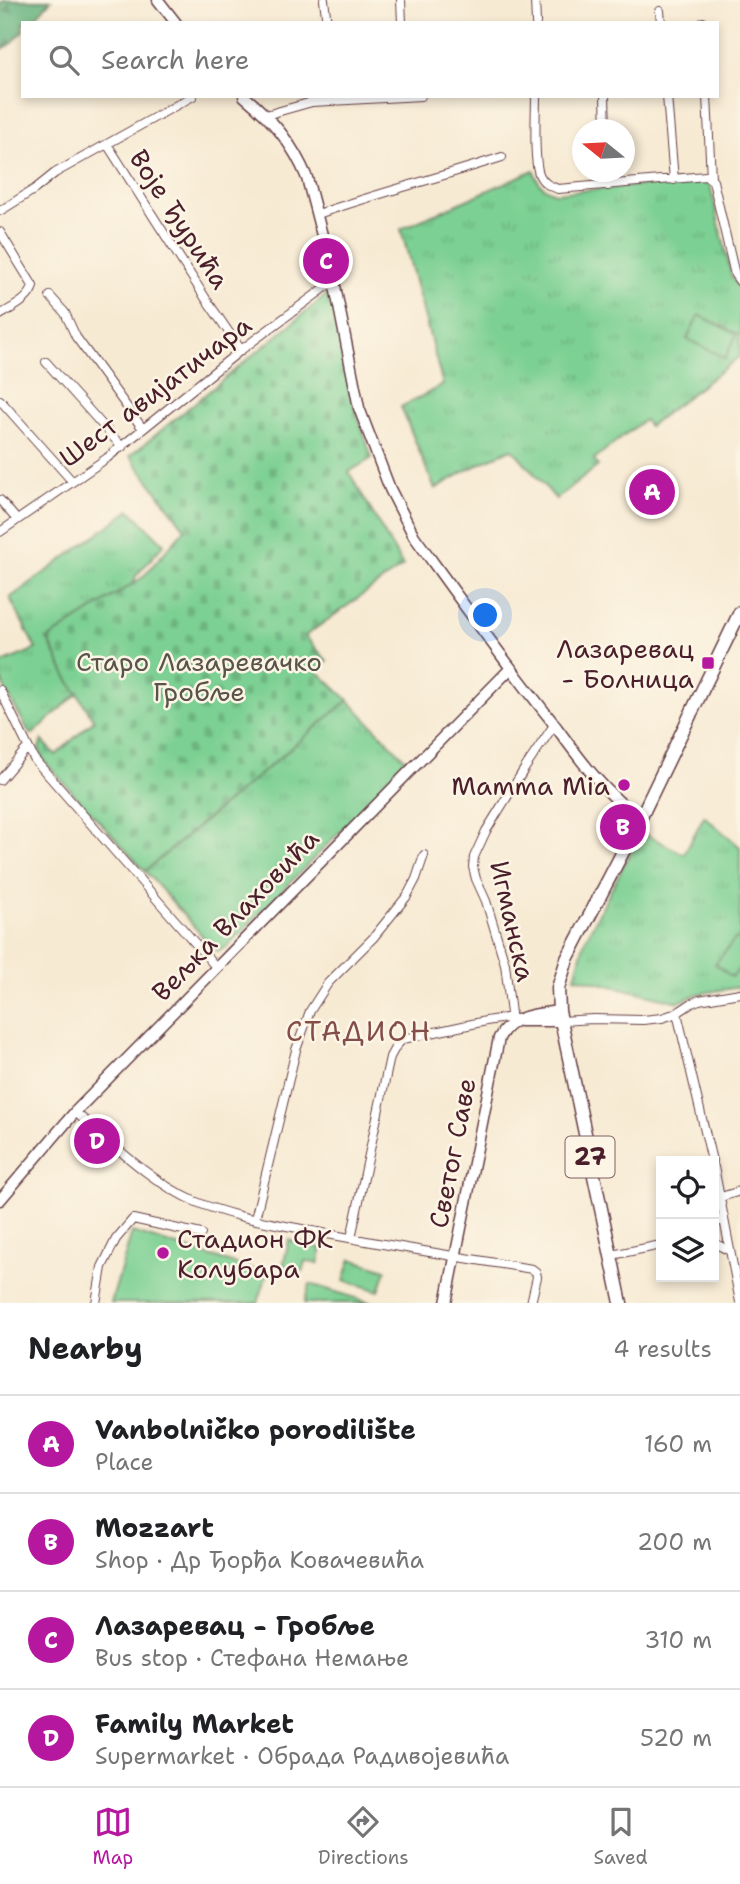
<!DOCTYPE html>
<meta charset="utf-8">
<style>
body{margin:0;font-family:"Shantell Sans",sans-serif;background:#f2f2f2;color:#202124}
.controls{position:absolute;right:21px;bottom:21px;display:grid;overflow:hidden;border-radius:0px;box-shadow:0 4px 10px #0003}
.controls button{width:63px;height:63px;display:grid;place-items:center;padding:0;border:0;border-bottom:2px solid #e0e0e0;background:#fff;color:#202124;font:35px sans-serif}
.compass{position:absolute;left:572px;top:119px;width:63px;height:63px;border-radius:50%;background:#fff;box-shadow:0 4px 10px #0003;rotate:288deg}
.you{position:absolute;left:486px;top:616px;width:24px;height:24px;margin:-18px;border:5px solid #fff;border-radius:50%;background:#1a73e8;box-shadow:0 0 0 10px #1a73e833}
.badge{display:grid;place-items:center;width:46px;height:46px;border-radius:50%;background:#b5179e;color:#fff;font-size:23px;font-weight:700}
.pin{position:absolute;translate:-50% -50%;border:4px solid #fff;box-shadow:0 2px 7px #0006}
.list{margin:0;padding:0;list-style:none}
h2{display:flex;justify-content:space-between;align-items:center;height:91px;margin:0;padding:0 28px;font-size:30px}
h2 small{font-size:23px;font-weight:400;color:#757577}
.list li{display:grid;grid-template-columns:46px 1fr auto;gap:21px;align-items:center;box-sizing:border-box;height:98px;padding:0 28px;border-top:2px solid #e0e0e0}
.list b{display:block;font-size:26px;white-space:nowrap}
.list p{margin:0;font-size:23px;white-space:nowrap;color:#757577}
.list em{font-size:23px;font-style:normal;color:#757577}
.icon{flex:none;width:38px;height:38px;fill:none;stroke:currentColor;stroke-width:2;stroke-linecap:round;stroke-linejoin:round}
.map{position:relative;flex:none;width:740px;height:1303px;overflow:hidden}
.search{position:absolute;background:#fff;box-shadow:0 4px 10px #0003;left:21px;right:21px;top:21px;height:77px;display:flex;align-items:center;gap:18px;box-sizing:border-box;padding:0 24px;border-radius:0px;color:#757577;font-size:26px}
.sheet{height:483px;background:#fff}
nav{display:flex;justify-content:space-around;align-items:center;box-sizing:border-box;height:98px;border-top:2px solid #e0e0e0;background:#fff;font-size:19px;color:#757577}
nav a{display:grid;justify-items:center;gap:4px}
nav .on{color:#b5179e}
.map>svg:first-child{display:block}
</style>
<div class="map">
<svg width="740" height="1303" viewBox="0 0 740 1303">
<defs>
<pattern id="grass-tufts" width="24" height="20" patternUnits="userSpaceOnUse" patternTransform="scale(1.75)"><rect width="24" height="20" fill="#7bd093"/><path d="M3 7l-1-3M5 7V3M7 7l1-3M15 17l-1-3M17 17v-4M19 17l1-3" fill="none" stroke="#6cb27f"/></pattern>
<pattern id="forest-firs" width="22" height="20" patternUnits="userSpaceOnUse" patternTransform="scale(1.75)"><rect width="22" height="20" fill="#64b27d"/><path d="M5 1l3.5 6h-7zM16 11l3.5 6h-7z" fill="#549067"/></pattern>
<pattern id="cemetery-stones" width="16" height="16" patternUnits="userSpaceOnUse" patternTransform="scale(1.75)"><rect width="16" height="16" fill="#7bd093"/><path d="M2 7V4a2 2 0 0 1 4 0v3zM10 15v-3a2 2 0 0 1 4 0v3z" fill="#6cb27f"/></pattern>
</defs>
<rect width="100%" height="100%" fill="#fcf5e5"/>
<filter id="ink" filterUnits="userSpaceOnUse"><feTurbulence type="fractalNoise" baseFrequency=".0143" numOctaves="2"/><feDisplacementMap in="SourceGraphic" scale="14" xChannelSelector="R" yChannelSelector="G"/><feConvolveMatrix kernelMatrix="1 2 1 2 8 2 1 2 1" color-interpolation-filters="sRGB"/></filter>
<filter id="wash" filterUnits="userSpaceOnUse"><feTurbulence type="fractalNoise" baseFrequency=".00686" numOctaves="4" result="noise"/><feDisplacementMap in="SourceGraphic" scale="28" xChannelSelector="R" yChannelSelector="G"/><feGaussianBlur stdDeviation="1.57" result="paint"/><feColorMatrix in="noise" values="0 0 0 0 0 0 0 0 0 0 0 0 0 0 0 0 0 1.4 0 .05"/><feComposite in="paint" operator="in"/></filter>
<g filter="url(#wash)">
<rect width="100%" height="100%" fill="#f7ead3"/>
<path fill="url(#grass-tufts)" stroke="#62785f" stroke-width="2" d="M534 170C537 183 542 188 555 193L703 180 710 185 732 278 740 288V356L649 426 644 420 594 459 598 466 556 499 518 455 511 449 469 469 435 489 401 407 443 385 401 229Z
M130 510 164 544 135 577V582L48 639 65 674 78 693 33 734H30L6 691 0 677V664L36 649 10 598Z
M348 700 408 762 227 947 218 951 213 948 145 871Z
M704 816 740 847V987L697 994 679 1002 575 977 585 940 641 832 684 854Z
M289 1240 322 1248 318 1264 305 1261 303 1271 283 1266Z"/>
<path fill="url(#forest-firs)" stroke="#576854" stroke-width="2" d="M5 0H51L31 23H23V31L10 45 0 50V4Z"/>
<path fill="url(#cemetery-stones)" stroke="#62785f" stroke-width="2" d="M334 289 352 399 372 458 349 472 403 566 305 636 327 661 316 670 348 700 145 871 43 760 39 748 42 740 56 755 94 720 65 674 48 639 143 577 185 529 130 456Z"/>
<path fill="#7bd093" stroke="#62785f" stroke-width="2" d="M699 315 737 334 725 358 687 339Z
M736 938 740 941V968L732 977 715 964Z
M132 1232 267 1274 258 1303H111Z
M351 1259 386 1270 379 1291 344 1280Z
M310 1284 372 1303H304Z"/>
</g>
<g filter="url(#ink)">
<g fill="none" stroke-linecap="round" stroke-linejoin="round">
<defs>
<path id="street" d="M324 0 327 23
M401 0 402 23
M535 0 536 23
M660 11 661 23
M703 22V23
M536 96C536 113 533 164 540 176 544 184 550 186 558 189L706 176 713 181 735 275 740 282
M605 96 606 130
M667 96 674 180
M707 96 711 178
M266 115 312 102 421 96
M107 144 206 299 241 350
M607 172 608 186
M0 211 35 189 55 173 193 96
M318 214C379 193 441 177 502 157
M0 232 33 286C30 300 11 308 0 315
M50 296 65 313 76 337 143 429
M46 362 122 447
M0 400 72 481
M0 500 17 520
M0 532 107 458 241 350 334 281
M0 690 34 759 216 967
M0 780 28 747
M677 1013 712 1161
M561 1021 593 1019 643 1020 662 1018 677 1013 692 1003 699 1000 740 993
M512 1022 505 964 486 901 476 879 473 867 474 857 486 831 525 768 554 725
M75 1112C112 1143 149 1181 194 1201 231 1217 273 1223 312 1231 385 1245 458 1257 532 1269L536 1272 537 1277 531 1303
M714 1167 740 1302
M721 1197 740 1191
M255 1219 296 1050 310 1011 328 983 373 938 407 896 416 879 424 855
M714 1225 724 1216
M351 1238 390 1057 396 1046 403 1039 486 1021 512 1017
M714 1243 730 1251
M612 1255 661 1245
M96 1303 102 1267 116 1239 133 1219 201 1234"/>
<path id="secondary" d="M158 0 176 23
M244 96C273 120 293 144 307 178L334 281 359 408 390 489 414 536C459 598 503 660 551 720 579 758 601 790 640 819
M520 1021H561
M0 1200 75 1112 510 669
M446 1303 499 1038C511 1015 536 1014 559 1011"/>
<path id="primary" d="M621 1303 559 1011 558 988 567 959 640 819 740 612"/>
</defs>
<use href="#street" stroke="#643d44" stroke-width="10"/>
<use href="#secondary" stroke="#643d44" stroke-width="13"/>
<use href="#primary" stroke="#643d44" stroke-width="15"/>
<use href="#street" stroke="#fff" stroke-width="8"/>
<use href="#secondary" stroke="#fff" stroke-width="10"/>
<use href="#primary" stroke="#fff" stroke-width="12"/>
</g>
</g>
<g fill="#b5179e" stroke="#fcf5e5" stroke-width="2.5">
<rect x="701" y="656" width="14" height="14" rx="3.5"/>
<circle cx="624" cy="785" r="7"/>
<circle cx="163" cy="1253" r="7"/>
</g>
<g text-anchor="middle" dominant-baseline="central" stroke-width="5" stroke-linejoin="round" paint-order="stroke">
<rect fill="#fcf5e5" stroke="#7f5f63" stroke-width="2" x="565.5" y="1136.5" width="49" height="41" rx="5"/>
<g font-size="24" font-weight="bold" fill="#4a1f2b">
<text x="590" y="1157">27</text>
</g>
<g font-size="26" fill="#4a1f2b" stroke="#fcf5e5">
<text transform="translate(180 219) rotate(57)">Воје Ђурића</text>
<text transform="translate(155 391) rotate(-37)">Шест авијатичара</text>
<text transform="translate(235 915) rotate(-46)">Вељка Влаховића</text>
<text transform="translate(513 921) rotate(77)">Игманска</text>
<text transform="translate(452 1153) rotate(-79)">Светог Саве</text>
</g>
<g font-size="26" fill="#4a1f2b" stroke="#fcf5e5" text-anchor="end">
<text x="694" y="648">Лазаревац<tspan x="694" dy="30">- Болница</tspan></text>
<text x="610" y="785">Mamma Mia</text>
<text x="177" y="1238" text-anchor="start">Стадион ФК<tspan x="177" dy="30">Колубара</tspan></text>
</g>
<g font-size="26" fill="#59544a" stroke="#fcf5e5">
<text x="199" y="661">Старо Лазаревачко<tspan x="199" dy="30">Гробље</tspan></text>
</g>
<g font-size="28" letter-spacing="2" fill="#854d49" stroke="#fcf5e5">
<text x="359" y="1031">СТАДИОН</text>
</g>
</g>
</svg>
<div class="controls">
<button><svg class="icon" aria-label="locate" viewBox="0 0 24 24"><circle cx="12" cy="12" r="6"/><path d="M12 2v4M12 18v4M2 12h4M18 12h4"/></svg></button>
<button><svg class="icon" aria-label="layers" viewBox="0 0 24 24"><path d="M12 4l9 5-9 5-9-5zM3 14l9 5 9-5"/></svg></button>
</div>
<svg class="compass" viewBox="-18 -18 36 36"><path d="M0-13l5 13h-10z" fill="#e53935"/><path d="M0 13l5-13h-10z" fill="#757577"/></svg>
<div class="you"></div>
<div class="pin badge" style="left:652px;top:492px">A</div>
<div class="pin badge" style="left:623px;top:827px">B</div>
<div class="pin badge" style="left:326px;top:261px">C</div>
<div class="pin badge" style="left:97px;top:1141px">D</div>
<div class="search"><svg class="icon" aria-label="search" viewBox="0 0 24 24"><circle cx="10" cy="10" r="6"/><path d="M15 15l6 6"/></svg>Search here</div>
</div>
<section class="sheet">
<h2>Nearby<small>4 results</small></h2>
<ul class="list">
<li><span class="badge">A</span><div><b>Vanbolničko porodilište</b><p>Place</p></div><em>160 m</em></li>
<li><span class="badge">B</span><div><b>Mozzart</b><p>Shop · Др Ђорђа Ковачевића</p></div><em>200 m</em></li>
<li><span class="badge">C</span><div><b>Лазаревац - Гробље</b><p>Bus stop · Стефана Немање</p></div><em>310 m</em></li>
<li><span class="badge">D</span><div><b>Family Market</b><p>Supermarket · Обрада Радивојевића</p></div><em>520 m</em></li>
</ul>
</section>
<nav>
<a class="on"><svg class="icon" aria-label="map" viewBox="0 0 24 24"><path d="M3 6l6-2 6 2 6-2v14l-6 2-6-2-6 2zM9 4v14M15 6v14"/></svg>Map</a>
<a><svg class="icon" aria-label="directions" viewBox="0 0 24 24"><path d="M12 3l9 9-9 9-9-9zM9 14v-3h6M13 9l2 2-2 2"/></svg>Directions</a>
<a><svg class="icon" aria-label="saved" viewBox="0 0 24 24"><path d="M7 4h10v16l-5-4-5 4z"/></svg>Saved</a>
</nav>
